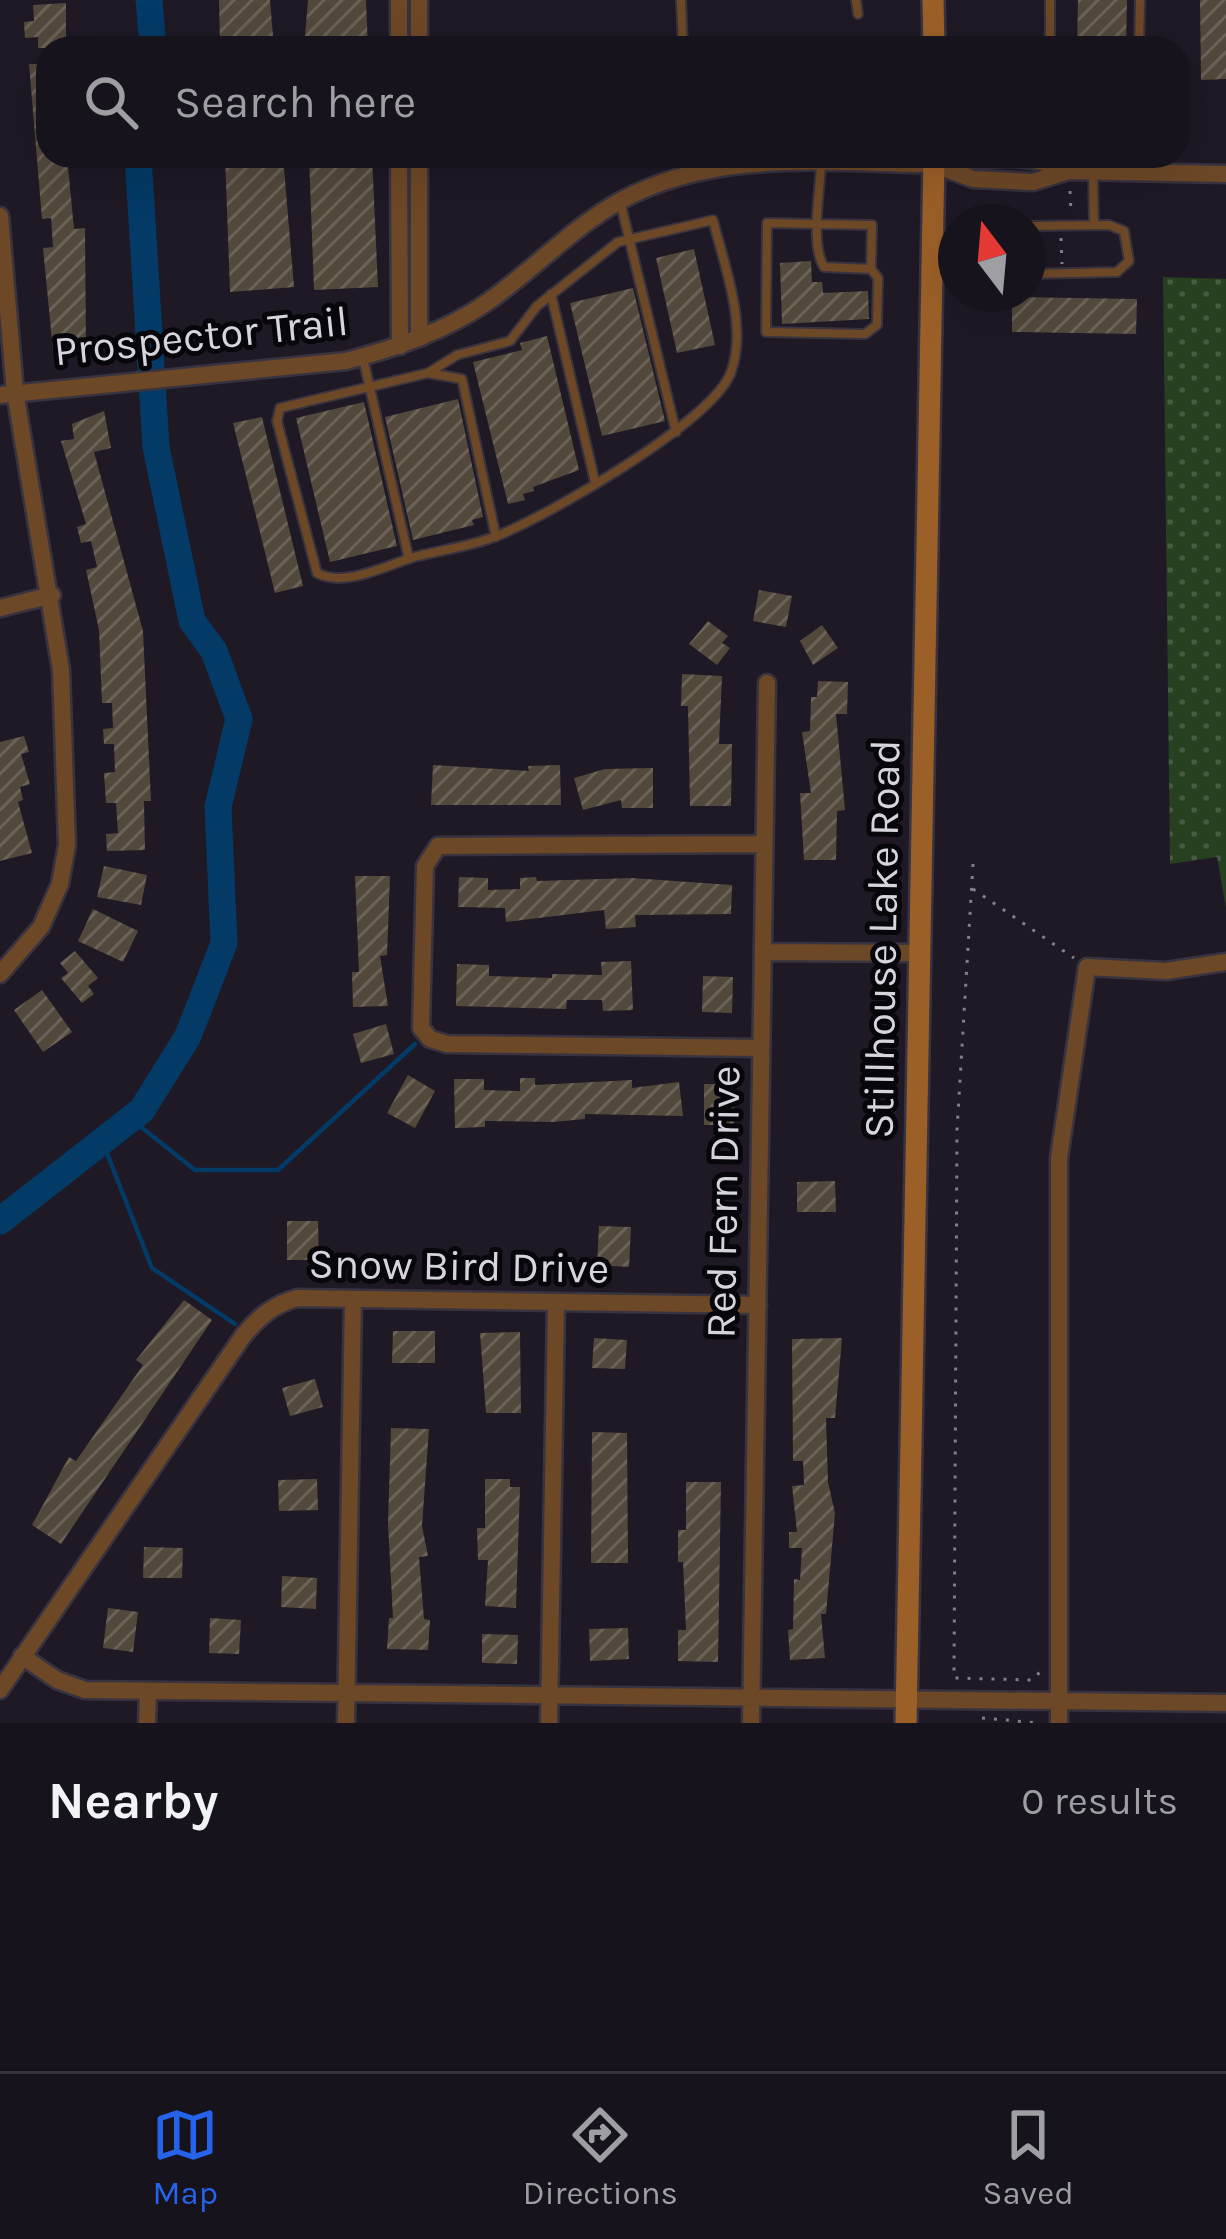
<!DOCTYPE html>
<style>
body{margin:0;font-family:Karla,sans-serif;background:#1f1c25;color:#f1f3f6}
.compass{position:absolute;left:938px;top:204px;width:108px;height:108px;border-radius:50%;background:#16131c;box-shadow:0 12px 48px #0002;rotate:344deg}
.list{margin:0;padding:0;list-style:none}
h2{display:flex;justify-content:space-between;align-items:center;height:156px;margin:0;padding:0 48px;font-size:51px}
h2 small{font-size:39px;font-weight:400;color:#9e9ea3}
.icon{flex:none;width:66px;height:66px;fill:none;stroke:currentColor;stroke-width:2;stroke-linecap:round;stroke-linejoin:round}
.map{position:relative;flex:none;width:1226px;height:1723px;overflow:hidden}
.search{position:absolute;background:#16131c;box-shadow:0 12px 48px #0002;left:36px;right:36px;top:36px;height:132px;display:flex;align-items:center;gap:30px;box-sizing:border-box;padding:0 42px;border-radius:36px;color:#9e9ea3;font-size:45px}
.sheet{height:348px;background:#16131c}
nav{display:flex;justify-content:space-around;align-items:center;box-sizing:border-box;height:168px;border-top:3px solid #35323b;background:#16131c;font-size:33px;color:#9e9ea3}
nav a{display:grid;justify-items:center;gap:6px}
nav .on{color:#2563eb}
.map>svg:first-child{display:block}
</style>
<div class="map">
<svg width="1226" height="1723" viewBox="0 0 1226 1723">
<defs>
<pattern id="park-dots" width="8" height="8" patternUnits="userSpaceOnUse" patternTransform="scale(3)"><rect width="8" height="8" fill="#27401f"/><path d="M2 2h.1M6 6h.1" fill="none" stroke="#465b3f" stroke-width="1.8" stroke-linecap="round"/></pattern>
<pattern id="building-hatch" width="6" height="6" patternUnits="userSpaceOnUse" patternTransform="scale(3)"><rect width="6" height="6" fill="#53483c"/><path d="M-1 1l2-2M0 6l6-6M5 7l2-2" fill="none" stroke="#6b6258"/></pattern>
</defs>
<rect width="100%" height="100%" fill="#1e1925"/>
<path fill="url(#park-dots)" d="M1163 277 1226 279V908L1217 857 1170 864Z"/>
<g fill="none" stroke-linecap="round" stroke-linejoin="round">
<path stroke="#033a66" stroke-width="4.5" d="M131 1119 195 1170H278L415 1044
M103 1143 152 1268 235 1324"/>
<path stroke="#033a66" stroke-width="27" d="M149 0 153 48
M0 1221 142 1110 188 1036 224 943 218 807 239 719 214 651 192 621 156 447 138 156"/>
</g>
<path fill="url(#building-hatch)" d="M219 0H270L274 48H220Z
M308 0H366L368 48H304Z
M1078 0H1127L1126 48H1077Z
M1200 0H1226V79L1201 80Z
M66 3V48H38V37L25 38 24 22 34 21 33 5Z
M29 64H48V156H67L74 229 85 228 86 350 53 351 43 248 53 247 51 218 42 219Z
M225 156H283L294 287 230 292Z
M309 156H372L378 287 314 290Z
M694 249 715 345 677 353 656 258Z
M811 261 812 282H822L823 293 868 291 869 319 782 324 780 263Z
M633 288 665 421 602 436 570 303Z
M1012 297 1137 299 1136 334 1012 332Z
M547 336 579 470 533 487 534 491 523 494 525 500 508 504 473 362 522 350 520 343Z
M458 399 483 517 472 520 474 525 413 540 385 417Z
M364 402 397 546 330 562 296 418Z
M104 411 111 448 94 452 143 631 151 801H144L145 850 107 851 106 834 118 833 116 803H106L104 773 115 772 114 744H104L103 729 113 728 112 703H102L99 630 86 570 97 567 91 541 81 543 77 527 86 524 61 441 74 439 72 424Z
M262 417 303 586 275 593 233 423Z
M759 590 792 596 786 627 753 621Z
M708 621 728 636 722 643 730 648 717 665 689 644Z
M822 625 838 648 813 665 800 641Z
M682 674 722 676 719 744H732L731 806H690L688 706H681Z
M818 681 848 682 847 714H836L845 810 837 811 836 860H804L800 793H811L802 732 810 731 811 697H817Z
M24 736 29 752 21 754 30 784 20 787 23 800 18 802 32 853 0 861V742Z
M433 765 529 771 528 766 560 765 561 805H431Z
M653 768V808H622L621 800 583 810 574 778 605 769Z
M104 866 147 875 141 905 97 897Z
M355 876H390L387 955 380 956 388 1006 353 1007 352 972H359Z
M459 877 488 878V890L520 889V878L536 877 537 881 632 878 732 885 731 914 635 915 636 927 606 929 604 910 506 922 505 908 458 907Z
M93 909 138 931 123 962 78 941Z
M75 951 98 978 88 986 94 994 82 1003 61 978 68 973 60 963Z
M631 961 633 1010 603 1011 602 1000H567L566 1009 456 1006 457 964 489 965V976L552 978V974L602 975 601 962Z
M703 976 733 977 732 1013 702 1012Z
M42 990 72 1032 43 1052 14 1010Z
M386 1024 394 1054 361 1063 353 1034Z
M408 1075 435 1091 415 1128 387 1113Z
M520 1078H535V1085L632 1080V1088L679 1082 683 1116 585 1114V1119L553 1122 485 1121V1127L455 1128 454 1079H484V1090L520 1091Z
M704 1084H734V1125H704Z
M835 1181 836 1212H797V1182Z
M287 1221H318L319 1260H287Z
M599 1226 631 1227 629 1267 597 1265Z
M184 1300 212 1320 61 1544 32 1525 69 1457 76 1461 143 1365 136 1360Z
M393 1331H435V1363H392Z
M520 1332 521 1413H486L480 1333Z
M594 1338 627 1340 625 1369 592 1368Z
M842 1338 835 1418H826L828 1482 835 1513 826 1614H821L825 1658 790 1660 788 1630 793 1629 794 1579 800 1580 802 1548H789V1532H797L792 1486 804 1485 803 1461H793L792 1339Z
M315 1379 323 1407 290 1416 282 1388Z
M391 1428 429 1429 422 1526 428 1556 419 1557 424 1619 430 1620 428 1650 387 1649 389 1618H393L388 1523Z
M592 1432 627 1433 628 1563H591Z
M317 1479 318 1510 279 1511 278 1480Z
M485 1479H510V1487H520L516 1608 485 1606 488 1560H478L477 1528H485Z
M686 1482H721L718 1662 678 1661V1630H686L683 1562H678V1530H686Z
M144 1547 183 1548 182 1578H143Z
M282 1576 317 1578 316 1609 281 1607Z
M108 1608 138 1612 133 1652 103 1648Z
M210 1618 241 1620 239 1654 209 1653Z
M628 1628 629 1659 590 1661 589 1629Z
M482 1634 518 1635 517 1664 482 1663Z"/>
<g fill="none" stroke-linecap="round" stroke-linejoin="round">
<defs>
<path id="service" d="M681 0 683 48
M856 0 858 14
M1050 48V0
M1139 48 1140 0
M821 164C820 192 810 244 824 267L871 269 878 278 877 325 865 334 766 332 767 223 872 225 871 269
M1093 173 1094 225
M620 201 676 432
M713 220C724 265 748 326 731 372 714 421 543 519 494 537 468 547 440 550 414 557 387 565 344 588 317 573L277 421 280 408 428 373 457 355 510 341 537 306 618 242Z
M1028 226 1109 225 1124 231 1129 261 1117 272 1028 274
M551 294 595 482
M363 358 409 559
M428 373 462 379 496 537"/>
<path id="minor" d="M399 0V48
M419 0V48
M399 156 400 346
M419 156V338
M935 165 973 179 1033 182 1069 171 1226 174
M0 216 15 392 61 670 67 845 60 884 41 927 0 974
M0 395 346 361C396 348 446 331 489 301 534 269 573 227 620 201 712 151 817 162 917 164 972 165 1015 146 1069 171
M0 608 52 595
M763 952 921 953
M761 1048 447 1044 430 1039 421 1028 425 866 438 846 764 844
M22 1656 57 1680 85 1690 1226 1703
M0 1690 243 1336C259 1317 272 1305 297 1298L758 1305
M147 1723 148 1691
M346 1723 353 1299
M549 1723 556 1304
M751 1723 767 683
M1059 1723V1158L1087 967 1166 971 1226 962"/>
<path id="secondary" d="M933 0 934 48
M906 1723 934 156"/>
</defs>
<use href="#service" stroke="#38333f" stroke-width="12"/>
<use href="#minor" stroke="#38333f" stroke-width="21"/>
<use href="#secondary" stroke="#38333f" stroke-width="26"/>
<path stroke="#837f89" stroke-width="3" stroke-dasharray="3 9" stroke-linecap="butt" d="M1070 191 1071 213
M1061 238 1062 264
M973 864 957 1130 954 1678 1032 1680 1040 1672
M973 889 1074 958
M982 1718 1039 1723"/>
<use href="#service" stroke="#6d4827" stroke-width="8"/>
<use href="#minor" stroke="#6d4827" stroke-width="16"/>
<use href="#secondary" stroke="#9b6028" stroke-width="21"/>
</g>
<g text-anchor="middle" dominant-baseline="central" stroke-width="10" stroke-linejoin="round" paint-order="stroke">
<g font-size="42" fill="#d8d4dd" stroke="#07060a">
<text transform="translate(201 336) rotate(-6)">Prospector Trail</text>
<text transform="translate(882 939) rotate(-89)">Stillhouse Lake Road</text>
<text transform="translate(723 1202) rotate(-89)">Red Fern Drive</text>
<text transform="translate(459 1266) rotate(1)">Snow Bird Drive</text>
</g>
</g>
</svg>
<svg class="compass" viewBox="-18 -18 36 36"><path d="M0-13l5 13h-10z" fill="#e53935"/><path d="M0 13l5-13h-10z" fill="#9e9ea3"/></svg>
<div class="search"><svg class="icon" aria-label="search" viewBox="0 0 24 24"><circle cx="10" cy="10" r="6"/><path d="M15 15l6 6"/></svg>Search here</div>
</div>
<section class="sheet">
<h2>Nearby<small>0 results</small></h2>
<ul class="list">
</ul>
</section>
<nav>
<a class="on"><svg class="icon" aria-label="map" viewBox="0 0 24 24"><path d="M3 6l6-2 6 2 6-2v14l-6 2-6-2-6 2zM9 4v14M15 6v14"/></svg>Map</a>
<a><svg class="icon" aria-label="directions" viewBox="0 0 24 24"><path d="M12 3l9 9-9 9-9-9zM9 14v-3h6M13 9l2 2-2 2"/></svg>Directions</a>
<a><svg class="icon" aria-label="saved" viewBox="0 0 24 24"><path d="M7 4h10v16l-5-4-5 4z"/></svg>Saved</a>
</nav>
